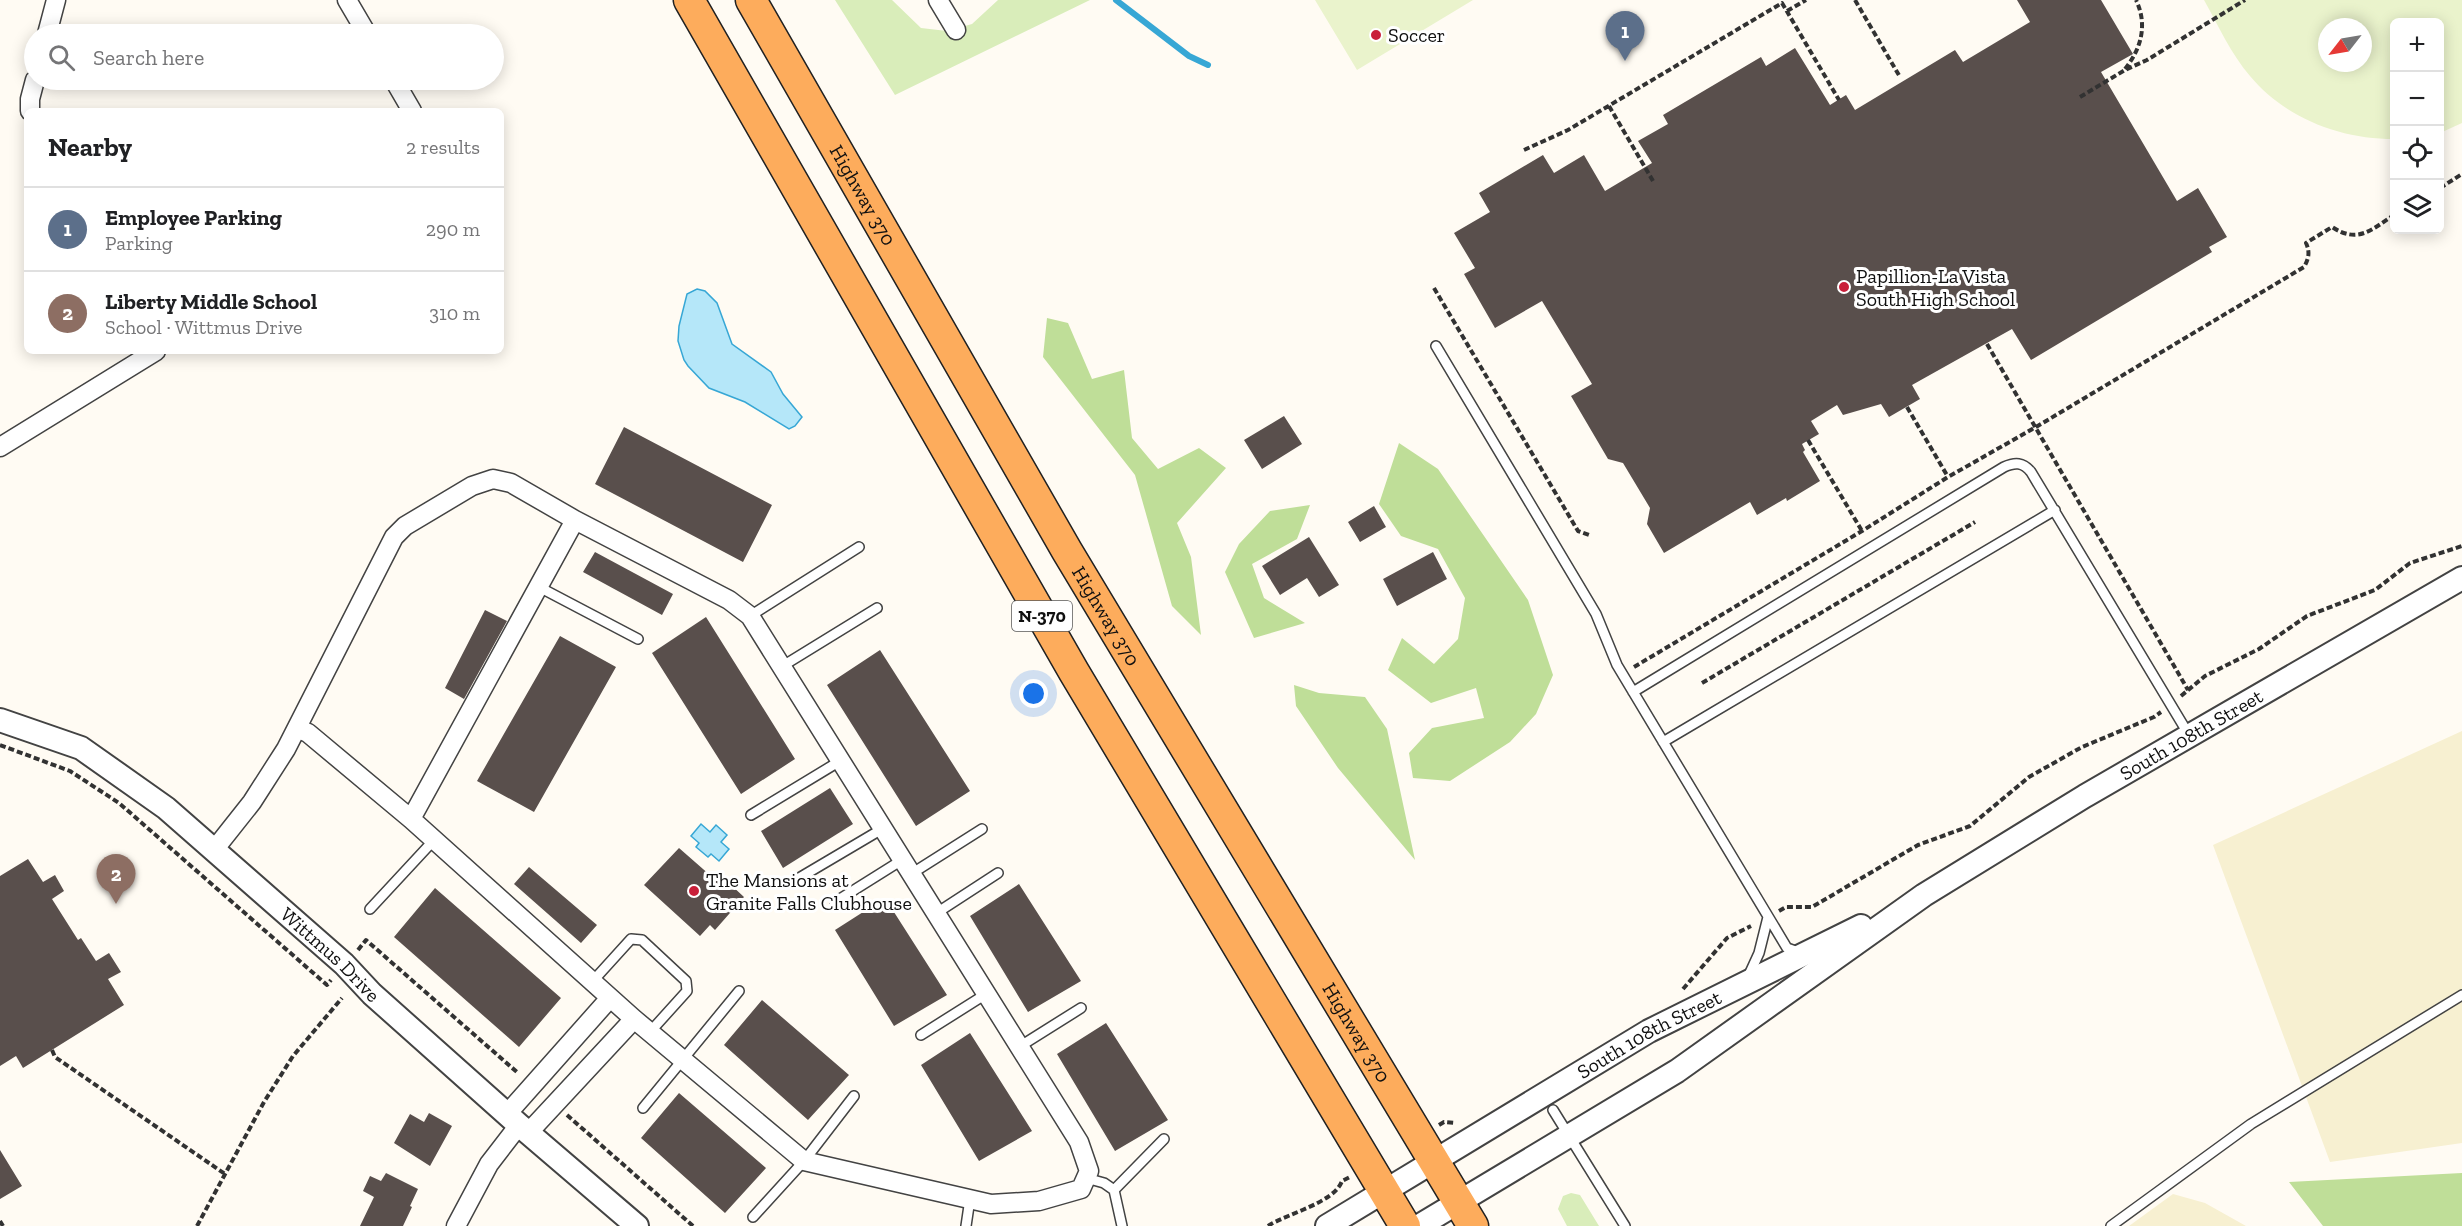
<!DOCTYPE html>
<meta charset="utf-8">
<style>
body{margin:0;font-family:"Zilla Slab",serif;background:#f6f6f6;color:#202124}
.controls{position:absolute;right:18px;top:18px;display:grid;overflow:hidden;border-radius:9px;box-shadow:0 3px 15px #0003}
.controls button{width:54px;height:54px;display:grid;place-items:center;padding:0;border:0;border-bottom:2px solid #e0e0e0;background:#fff;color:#202124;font:30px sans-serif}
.compass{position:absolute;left:2318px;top:18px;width:54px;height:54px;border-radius:50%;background:#fff;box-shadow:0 3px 15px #0003;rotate:239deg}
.you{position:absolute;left:1034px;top:694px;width:21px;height:21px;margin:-15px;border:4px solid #fff;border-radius:50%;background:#1a73e8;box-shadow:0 0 0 9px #1a73e833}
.badge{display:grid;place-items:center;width:39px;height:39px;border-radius:50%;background:#c91f39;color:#fff;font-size:20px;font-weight:700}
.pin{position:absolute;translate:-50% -50px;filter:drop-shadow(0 2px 3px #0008)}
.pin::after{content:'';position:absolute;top:32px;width:21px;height:18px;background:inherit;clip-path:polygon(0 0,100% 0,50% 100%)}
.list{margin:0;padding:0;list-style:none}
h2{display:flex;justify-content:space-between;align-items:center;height:78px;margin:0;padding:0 24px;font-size:26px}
h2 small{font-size:20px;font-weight:400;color:#757577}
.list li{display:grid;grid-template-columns:39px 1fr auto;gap:18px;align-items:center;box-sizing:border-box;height:84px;padding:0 24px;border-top:2px solid #e0e0e0}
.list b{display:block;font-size:22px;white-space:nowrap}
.list p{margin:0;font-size:20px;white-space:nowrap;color:#757577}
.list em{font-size:20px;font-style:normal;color:#757577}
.icon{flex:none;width:33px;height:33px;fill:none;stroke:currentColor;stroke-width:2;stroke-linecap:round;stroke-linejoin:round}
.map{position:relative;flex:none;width:2462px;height:1226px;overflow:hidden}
.search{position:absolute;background:#fff;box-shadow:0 3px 15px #0003;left:24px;top:24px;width:480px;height:66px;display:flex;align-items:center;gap:15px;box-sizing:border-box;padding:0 21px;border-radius:33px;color:#757577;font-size:22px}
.panel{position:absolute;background:#fff;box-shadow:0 3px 15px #0003;left:24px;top:108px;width:480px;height:246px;border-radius:9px}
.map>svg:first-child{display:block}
</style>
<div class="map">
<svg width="2462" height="1226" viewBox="0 0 2462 1226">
<rect width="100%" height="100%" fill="#fffbf3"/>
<path fill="#f7f0d1" d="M2462 731V1143L2330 1162 2213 845Z
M2173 1194 2205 1203 2246 1226H2129Z"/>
<path fill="#d9edba" d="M835 0H892L921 28 947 31 972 24 998 0H1090L895 95Z
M1571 1193 1580 1195 1599 1226H1567L1558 1209 1563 1196Z"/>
<path fill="#bfde98" d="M1047 318 1068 323 1092 379 1124 370 1132 438 1158 469 1199 448 1226 468 1177 523 1191 557 1201 635 1172 606 1135 475 1043 357Z
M1399 443 1438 469 1528 600 1553 675 1536 714 1510 742 1450 781 1413 778 1409 753 1432 728 1484 718 1476 688 1431 703 1388 670 1402 638 1434 664 1458 639 1465 598 1438 549 1401 536 1379 504Z
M1310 505 1297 539 1252 564 1264 598 1305 623 1254 638 1225 572 1239 544 1270 511Z
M1294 685 1319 693 1365 697 1387 729 1415 860 1338 768 1296 706Z
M2462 1173V1226H2323L2289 1182Z"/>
<path fill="#eaf3cc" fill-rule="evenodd" d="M1315 0H1473L1357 70Z
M2204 0H2462V123L2440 133V22H2394V139C2340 139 2285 118 2250 76 2231 54 2218 25 2204 0ZM2327 27H2363V63H2327Z"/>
<path fill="#b5e7f9" stroke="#37a7d5" stroke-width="1.5" d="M697 289 705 291 717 303 732 344 771 372 783 394 802 417 795 426 789 429 745 402 709 388 688 366 684 360 678 341 679 326 687 294Z
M701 824 710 832 716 825 727 835 721 842 729 849 719 861 711 854 708 857 696 847 699 843 691 836Z"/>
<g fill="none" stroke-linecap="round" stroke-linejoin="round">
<path stroke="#37a7d5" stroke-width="6" d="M1116 0 1189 56 1208 65"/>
</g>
<path fill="#594f4c" d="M2017 0H2101L2133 54 2101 72 2177 201 2198 188 2227 237 2209 247 2212 252 2031 360 2012 329 1912 385 1920 399 1889 417 1881 404 1843 415 1837 405 1811 421 1819 434 1802 444 1805 450 1803 452 1820 481 1787 501 1786 498 1757 515 1750 502 1664 553 1647 524 1650 508 1623 463 1608 459 1571 396 1592 384 1542 301 1495 328 1464 274 1475 268 1454 233 1490 212 1479 193 1543 155 1554 173 1584 155 1605 191 1652 163 1638 141 1668 124 1663 115 1761 57 1766 66 1795 48 1830 105 1846 95 1855 110 1955 50 1963 62 2030 22Z
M1284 416 1302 444 1262 469 1244 440Z
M624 427 772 505 743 562 595 484Z
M1374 506 1386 527 1360 542 1348 522Z
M1309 537 1339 585 1319 597 1307 578 1280 595 1262 566Z
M595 552 673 594 662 615 583 572Z
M1433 552 1447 579 1397 606 1383 579Z
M485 610 507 621 464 699 445 688Z
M706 617 795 759 741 794 652 653Z
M560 636 616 667 534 812 477 781Z
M880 650 970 791 916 826 827 685Z
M830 788 853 824 783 868 761 831Z
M679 848 711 876 716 871 744 897 715 930 710 925 700 936 644 885Z
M28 859 43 882 55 875 64 891 52 899 78 940 81 938 96 961 109 953 121 972 108 979 124 1005 23 1068 16 1056 0 1066V876Z
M529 867 597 925 581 943 514 884Z
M1019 884 1081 981 1028 1012 970 916Z
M435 888 561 998 519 1047 394 937Z
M885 898 947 995 894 1026 835 930Z
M762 1000 849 1075 808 1120 724 1045Z
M1106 1023 1168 1120 1115 1151 1057 1054Z
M970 1033 1032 1131 979 1161 921 1065Z
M679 1093 766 1168 725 1213 641 1138Z
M429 1113 452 1126 430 1166 394 1143 410 1114 424 1122Z
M0 1150 22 1186 0 1199Z
M386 1173 418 1189 410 1206 412 1207 403 1226H360L374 1197 363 1191 370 1176 381 1181Z"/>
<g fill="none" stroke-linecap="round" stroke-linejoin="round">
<defs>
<path id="service" d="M1436 346 1596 614 1617 665 1787 948 1798 952
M539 587 638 639
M750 616 859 547
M781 667 877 608
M1633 692 2004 467C2015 462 2023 462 2031 472L2189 735
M1663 742 2055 510
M751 815 840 761
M911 874 982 829
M794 881 882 829
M835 902 902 860
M370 909 434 840
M935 914 998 873
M1748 977 1759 953 1768 917
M592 982 631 939 642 940 686 981 687 991 650 1032
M921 1035 986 994
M1019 1047 1081 1008
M643 1108 739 991
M1553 1110 1625 1226
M1086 1178 1104 1183 1114 1190 1122 1226
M1114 1190 1164 1139
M753 1217 804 1161 854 1096
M966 1226 970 1199
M2111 1226 2251 1124 2462 995"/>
<path id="minor" d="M347 0 367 34
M938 0 956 30
M47 34 56 0
M394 80 412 111
M30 111V99L35 80
M0 447 156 351
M575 520 729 600 750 616 1079 1142 1089 1171 1081 1189 1039 1201 991 1204 804 1161 634 1019 411 819Z
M297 728 308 733 411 819
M214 850 252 802 286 749 394 537 405 526 472 486 493 479 511 483 575 520
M507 1114 610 998
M528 1133 634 1019
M456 1226 489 1164 519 1125"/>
<g id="tertiary">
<path id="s1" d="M0 720 81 748 166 808 344 964 372 994 519 1125 637 1226"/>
<path id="s2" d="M1327 1226 1649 1031 1861 926"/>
<path id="s3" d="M1419 1226 1677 1071 1924 895 2085 796 2462 578"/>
</g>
<g id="trunk">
<path d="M689 0 1074 672 1405 1226"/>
<path id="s4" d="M751 0 1067 551 1473 1226"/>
</g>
</defs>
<use href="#service" stroke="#434343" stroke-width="12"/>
<use href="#minor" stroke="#434343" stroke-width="21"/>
<use href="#tertiary" stroke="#434343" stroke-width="26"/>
<use href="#trunk" stroke="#212121" stroke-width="33"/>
<path stroke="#323232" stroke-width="4" stroke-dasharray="6 3" stroke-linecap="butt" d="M1855 0 1900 77
M1787 11 1806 0
M2125 69C2141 49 2148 25 2136 0
M2080 97 2125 70 2147 60 2245 0
M1609 106 1653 181
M1524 150 1568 130 1782 3 1839 100
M2440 188 2462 174
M1434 288 1578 531 1589 535
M1987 344 2188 690
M1907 407 1948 477
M1808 440 1862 531
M1634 667 1862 531 1948 477 2036 427 2304 267C2309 258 2310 252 2306 243L2332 227C2358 244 2371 230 2394 215
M1702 683 1975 522
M2181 696 2205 676 2259 649 2307 616 2375 590 2410 563 2462 546
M0 745 70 771 119 803 327 985 331 980
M1779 911 1786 907H1812L1918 845 1970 826 2029 777 2082 747 2154 717 2161 712
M358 950 366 940 518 1073
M1683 989 1727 938 1751 926
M52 1050 55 1057 225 1174
M567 1115 693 1226
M1439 1125 1444 1122 1455 1123
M0 1221 3 1226
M197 1226 264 1102 293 1056 342 998
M1268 1226C1288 1213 1334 1203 1342 1181L1350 1177"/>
<use href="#service" stroke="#fff" stroke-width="9"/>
<use href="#minor" stroke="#fff" stroke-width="18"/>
<use href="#tertiary" stroke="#fff" stroke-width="22"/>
<use href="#trunk" stroke="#fdac5c" stroke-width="30"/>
</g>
<g fill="#c91f39" stroke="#fff" stroke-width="2">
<circle cx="1376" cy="35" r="6"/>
<circle cx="1844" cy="287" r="6"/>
<circle cx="694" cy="891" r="6"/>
</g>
<g text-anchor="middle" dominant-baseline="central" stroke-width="6" stroke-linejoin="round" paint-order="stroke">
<rect fill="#fff" stroke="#585858" stroke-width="1.5" x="1012" y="601" width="60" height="30" rx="4.5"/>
<g font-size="18" font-weight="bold" fill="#101010">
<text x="1042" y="616">N-370</text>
</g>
<g font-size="20" fill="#101010" stroke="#fff" text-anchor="start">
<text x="1388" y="35">Soccer</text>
<text x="1856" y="276">Papillion-La Vista<tspan x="1856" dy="23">South High School</tspan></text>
<text x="706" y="880">The Mansions at<tspan x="706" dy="23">Granite Falls Clubhouse</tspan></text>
</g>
<g font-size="20" fill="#101010" stroke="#fff">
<text stroke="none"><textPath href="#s4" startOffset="225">Highway 370</textPath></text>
<text stroke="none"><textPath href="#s4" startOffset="711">Highway 370</textPath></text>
<text stroke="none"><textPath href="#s3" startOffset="916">South 108th Street</textPath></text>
<text stroke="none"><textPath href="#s1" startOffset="410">Wittmus Drive</textPath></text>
<text stroke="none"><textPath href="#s4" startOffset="1197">Highway 370</textPath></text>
<text stroke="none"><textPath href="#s2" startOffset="375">South 108th Street</textPath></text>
</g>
</g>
</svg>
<div class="controls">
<button>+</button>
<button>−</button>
<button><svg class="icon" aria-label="locate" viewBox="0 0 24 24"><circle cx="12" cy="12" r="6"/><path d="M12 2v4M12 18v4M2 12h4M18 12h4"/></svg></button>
<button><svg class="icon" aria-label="layers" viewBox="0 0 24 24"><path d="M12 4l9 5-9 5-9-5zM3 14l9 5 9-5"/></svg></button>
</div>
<svg class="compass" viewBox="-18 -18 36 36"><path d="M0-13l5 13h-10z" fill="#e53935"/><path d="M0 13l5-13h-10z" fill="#757577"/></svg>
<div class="you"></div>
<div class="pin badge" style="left:1625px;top:61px;background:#5c6f8a">1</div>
<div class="pin badge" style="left:116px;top:904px;background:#8d6e63">2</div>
<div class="search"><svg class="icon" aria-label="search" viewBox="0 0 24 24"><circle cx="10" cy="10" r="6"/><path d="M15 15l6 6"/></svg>Search here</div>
<section class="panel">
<h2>Nearby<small>2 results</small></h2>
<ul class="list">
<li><span class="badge" style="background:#5c6f8a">1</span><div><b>Employee Parking</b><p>Parking</p></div><em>290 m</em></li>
<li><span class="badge" style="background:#8d6e63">2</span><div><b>Liberty Middle School</b><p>School · Wittmus Drive</p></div><em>310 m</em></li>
</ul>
</section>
</div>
